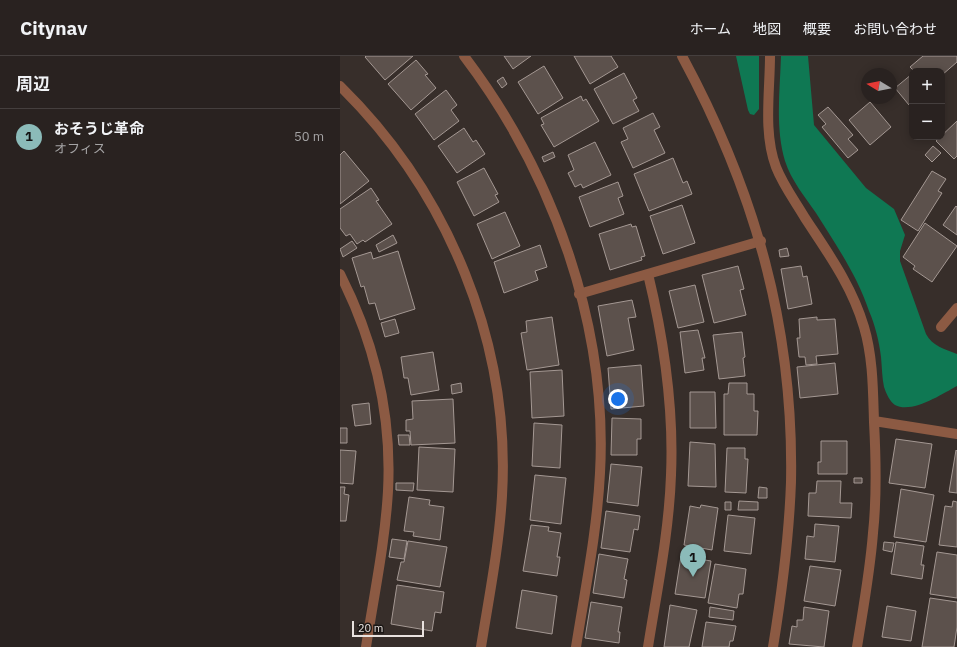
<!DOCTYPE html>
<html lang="ja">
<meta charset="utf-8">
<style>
body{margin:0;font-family:"IBM Plex Sans","Noto Sans JP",sans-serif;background:#312a29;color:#f1f3f6}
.controls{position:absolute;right:12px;top:12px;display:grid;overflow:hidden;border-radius:8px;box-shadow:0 2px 10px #0003}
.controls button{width:36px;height:36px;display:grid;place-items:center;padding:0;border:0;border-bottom:1px solid #453f3e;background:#292220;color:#f1f3f6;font:20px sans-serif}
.compass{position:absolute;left:521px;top:12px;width:36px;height:36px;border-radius:50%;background:#292220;box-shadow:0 2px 10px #0003;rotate:280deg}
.scale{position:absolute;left:12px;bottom:10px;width:72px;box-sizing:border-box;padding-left:4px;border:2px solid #e9e2df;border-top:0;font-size:11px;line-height:14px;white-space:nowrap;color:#e9e2df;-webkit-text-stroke:3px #1b1715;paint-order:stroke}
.you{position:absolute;left:278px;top:343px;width:14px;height:14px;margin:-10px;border:3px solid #fff;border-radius:50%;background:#1a73e8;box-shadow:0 0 0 6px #1a73e833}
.badge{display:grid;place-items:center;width:26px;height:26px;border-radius:50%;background:#8bbbb9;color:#111;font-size:13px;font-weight:700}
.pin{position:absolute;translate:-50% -33px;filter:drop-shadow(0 1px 2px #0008)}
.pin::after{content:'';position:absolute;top:21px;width:14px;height:12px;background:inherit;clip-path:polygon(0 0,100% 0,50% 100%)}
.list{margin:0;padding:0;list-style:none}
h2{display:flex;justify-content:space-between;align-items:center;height:52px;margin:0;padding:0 16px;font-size:17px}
h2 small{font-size:13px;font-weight:400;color:#a5a4a5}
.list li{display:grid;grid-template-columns:26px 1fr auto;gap:12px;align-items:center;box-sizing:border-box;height:56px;padding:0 16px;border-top:1px solid #453f3e}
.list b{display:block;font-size:15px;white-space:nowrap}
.list p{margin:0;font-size:13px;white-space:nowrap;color:#a5a4a5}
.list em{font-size:13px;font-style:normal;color:#a5a4a5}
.map{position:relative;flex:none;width:617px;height:591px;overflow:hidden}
header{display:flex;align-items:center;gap:24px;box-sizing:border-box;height:56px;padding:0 20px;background:#292220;border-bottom:1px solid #453f3e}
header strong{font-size:19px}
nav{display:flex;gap:22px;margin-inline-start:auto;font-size:14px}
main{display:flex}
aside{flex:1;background:#292220}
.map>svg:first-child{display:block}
</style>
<header>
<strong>Citynav</strong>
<nav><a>ホーム</a><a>地図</a><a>概要</a><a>お問い合わせ</a></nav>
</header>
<main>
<aside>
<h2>周辺<small></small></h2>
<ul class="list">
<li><span class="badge">1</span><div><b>おそうじ革命</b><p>オフィス</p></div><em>50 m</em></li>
</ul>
</aside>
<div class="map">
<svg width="617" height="591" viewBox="0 0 617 591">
<rect width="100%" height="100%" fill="#372e2a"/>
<path fill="#0f7853" d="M396 0H419V53L414 59 410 58 408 54Z
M441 0H468L474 69 526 132 554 153 565 179 560 195V205L586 278C592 290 605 293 617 298V330C602 338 572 358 555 349 550 346 546 337 544 331 542 322 542 311 541 301 539 285 535 269 529 255 517 219 496 189 476 157 465 141 451 124 445 105 435 72 440 34 441 0Z"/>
<path fill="#5c514c" stroke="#a49893" d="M26 0H73L45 24 25 1Z
M164 0H191L173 13Z
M234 0H271L278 11 250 28Z
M583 0H617V6L602 19V15H574L570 11Z
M76 4 88 18 85 19 96 32 71 54 48 28Z
M204 10 223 42 198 58 178 26Z
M284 17 297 42 293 44 299 55 273 68 254 33Z
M572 18V47L569 49 555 32Z
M163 21 167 28 162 32 157 25Z
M106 34 117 49 111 54 119 65 94 84 75 58Z
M241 40 243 45 246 43 259 65 214 91 201 69 204 68 201 62Z
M530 46 551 71 530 89 509 64Z
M488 51 513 79 508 83 518 94 508 102 482 71 486 68 478 59Z
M313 57 320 71 314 74 325 97 293 112 281 86 288 83 283 72Z
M617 65V100L614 103 596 85Z
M124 72 133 86 136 84 145 98 117 117 98 90Z
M255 86 271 119 243 132 241 128 235 131 228 117 234 114 228 99Z
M593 90 601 97 592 106 585 99Z
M4 95 29 125 0 148V99Z
M213 96 215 101 204 106 202 101Z
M333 102 343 127 347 125 352 138 309 155 294 118Z
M144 112 158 138 155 139 159 146 134 160 117 126Z
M592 115 606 123 598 135 602 137 578 175 561 164Z
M278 126 283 140 278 142 284 158 250 171 239 141Z
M31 132 39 144 36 145 52 168 25 186 23 184 17 188 10 178 6 180 0 172V153Z
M342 149 355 187 323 198 310 160Z
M616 150 617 151V179L603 169Z
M165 156 180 190 152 203 137 168Z
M585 167 617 190 592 226 573 213 575 210 563 201Z
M291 168 292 171 296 170 305 200 301 201 302 204 270 214 259 178Z
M53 179 57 187 39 196 36 189Z
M12 185 17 192 3 201 0 193Z
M200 189 207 211 195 215 198 224 164 237 154 206Z
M447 192 449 200 440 201 439 194Z
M58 195 75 253 40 264 35 247 29 248 24 230 21 231 12 202 31 196 33 203Z
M398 210 404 233 400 234 406 259 374 267 362 219Z
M461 210 463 221 467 220 472 248 448 253 441 213Z
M355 229 364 266 338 272 329 235Z
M292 244 296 261 288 262 294 294 267 300 258 250Z
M212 261 219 309 187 314 181 277 187 276 186 265Z
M477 261V264L495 263 498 298 476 300 477 308 466 309 465 301H459L457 282H460L459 263Z
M55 263 59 277 45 281 41 267Z
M358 274 365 302H362L364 314 345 317 340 276Z
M402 276 405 301 403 302 405 320 379 323 373 279Z
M93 296 99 334 71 339 68 322H64L61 301Z
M495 307 498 338 460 342 457 311Z
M301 309 304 350 271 353 268 312Z
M222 314 224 360 192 362 190 316Z
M121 327 122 336 112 338 111 329Z
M389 327H407V338H414V355H418L417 379H384V338H388Z
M350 336H375L376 372H350Z
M113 343 115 387 71 389 70 375H66V364L73 363 72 345Z
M29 347 31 368 15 370 12 349Z
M272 362 301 363V383H297V399H271Z
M194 367 222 369 220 412 192 410Z
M0 372H7V387H0Z
M58 379H69L70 389H59Z
M556 383 592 388 585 432 549 427Z
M481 385H507V418H478V406H481Z
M350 386 375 388 376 431 348 430Z
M79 391 115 393 113 436 77 434Z
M387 392H405V403H408L406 437 385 436Z
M0 394 16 395 13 428 0 427Z
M616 394 617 395V437L609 436Z
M271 408 302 411 298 450 267 446Z
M195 419 226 422 221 468 190 464Z
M514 422H522V427H514Z
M477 425H501L500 447H512L511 462 468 460 469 437H476Z
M56 427H74L73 435 56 434Z
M0 431H5L4 438 9 439 6 465H0Z
M419 431 427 432V442H418Z
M561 433 594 439 586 486 554 481Z
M69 441 90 444 89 449 104 451 100 484 73 480 74 476 64 475Z
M399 445 418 446V454H398Z
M613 445 617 446V491L599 489 605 450 612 451Z
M385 446H391V454H385Z
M361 449 378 452 372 494 344 489 350 450 360 452Z
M266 455 300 460 298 474 294 473 290 496 261 492Z
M388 459 415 462 411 498 384 495Z
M475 468 499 470 495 506 465 503 467 480 474 481Z
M191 469 209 471 208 475 221 477 217 501H220L217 520 183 515Z
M52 483 67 485 64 503 49 501Z
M68 485 107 491 100 531 57 524 61 506H64Z
M544 486 554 487 552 496 543 494Z
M556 486 584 490 581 509H584L582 523 551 518Z
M597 496 617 499V542L590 538Z
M259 498 288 503 284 523 287 524 284 542 253 537Z
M341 500 371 505 365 542 335 538Z
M375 508 406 513 403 538H399L397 552 368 547Z
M470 510 501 514 495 550 464 545Z
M57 529 104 536 101 557 95 556 92 575 51 568Z
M182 534 217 540 212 578 176 572Z
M590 542 617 546V571L614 591H582Z
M251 546 282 551 278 576H280L279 587 245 582Z
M330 549 357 554 349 591H324Z
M547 550 576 555 571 585 542 581Z
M370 551 394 555 393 564 369 561Z
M464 551 489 555 484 591 449 588 452 570 457 571V564H463Z
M366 566 396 570 393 585H390L389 591H362Z"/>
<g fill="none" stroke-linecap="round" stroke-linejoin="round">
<path stroke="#8c5a43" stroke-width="10" d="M124 0C213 117 268 270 260 417 257 476 245 534 236 591
M430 0C430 35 423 77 436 111 443 129 455 145 465 162 488 197 512 230 524 271 533 301 533 334 534 366 536 403 537 440 533 477 530 516 523 553 517 591
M0 218C34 285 52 359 48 435 45 487 34 539 26 591
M308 218C324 284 334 350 331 419 329 477 317 534 308 591
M239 238 421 185
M601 271 617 252
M534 365 617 378"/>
<path stroke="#8c5a43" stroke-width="10" d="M342 0C415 135 454 272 451 426 449 482 442 536 433 591
M0 30C108 136 171 287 162 440 159 491 149 541 141 591"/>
</g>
</svg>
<div class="controls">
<button>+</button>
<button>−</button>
</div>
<svg class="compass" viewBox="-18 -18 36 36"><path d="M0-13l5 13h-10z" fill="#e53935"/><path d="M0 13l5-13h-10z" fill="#a5a4a5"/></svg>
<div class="scale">20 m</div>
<div class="you"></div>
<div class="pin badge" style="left:353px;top:521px">1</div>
</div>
</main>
